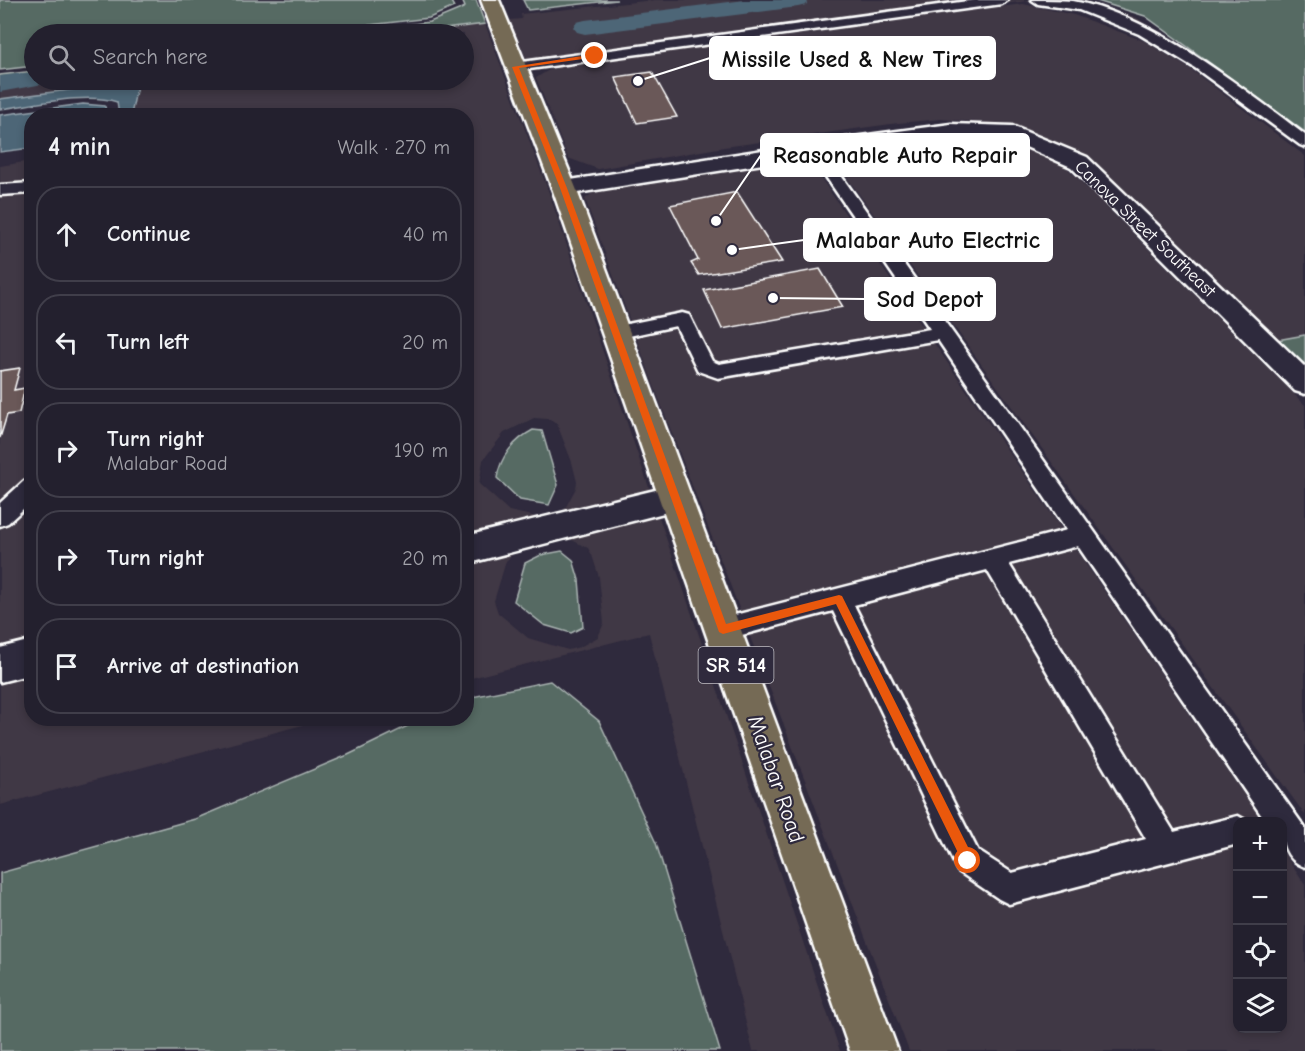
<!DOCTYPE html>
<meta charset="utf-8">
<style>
body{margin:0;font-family:"Comic Neue",sans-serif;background:#2b2836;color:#f1f3f6}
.controls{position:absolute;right:18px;bottom:18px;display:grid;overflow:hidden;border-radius:12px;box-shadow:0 3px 9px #0003}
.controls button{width:54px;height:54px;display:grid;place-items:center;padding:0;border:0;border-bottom:2px solid #403e4a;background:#23202e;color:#f1f3f6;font:30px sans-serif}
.stop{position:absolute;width:18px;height:18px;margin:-14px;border:4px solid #ea580c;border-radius:50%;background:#fff}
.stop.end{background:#ea580c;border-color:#fff;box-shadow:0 2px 6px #0008}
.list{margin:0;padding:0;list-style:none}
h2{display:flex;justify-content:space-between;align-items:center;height:78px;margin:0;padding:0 24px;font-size:26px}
h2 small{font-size:20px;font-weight:400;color:#a3a3aa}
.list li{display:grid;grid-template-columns:39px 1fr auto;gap:18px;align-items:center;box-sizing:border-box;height:96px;margin:0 12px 12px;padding:0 12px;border:2px solid #403e4a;border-radius:24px}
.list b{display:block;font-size:22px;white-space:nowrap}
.list p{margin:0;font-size:20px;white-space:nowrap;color:#a3a3aa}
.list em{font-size:20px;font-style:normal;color:#a3a3aa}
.icon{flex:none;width:33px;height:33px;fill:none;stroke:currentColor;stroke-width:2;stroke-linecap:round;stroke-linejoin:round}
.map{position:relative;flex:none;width:1305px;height:1051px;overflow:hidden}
.search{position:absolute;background:#23202e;box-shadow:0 3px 9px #0003;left:24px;top:24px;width:450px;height:66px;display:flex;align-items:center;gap:15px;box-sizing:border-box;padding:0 21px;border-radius:33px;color:#a3a3aa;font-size:22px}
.panel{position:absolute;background:#23202e;box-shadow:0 3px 9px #0003;left:24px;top:108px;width:450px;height:618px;border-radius:24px}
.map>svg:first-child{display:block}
</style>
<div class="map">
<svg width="1305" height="1051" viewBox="0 0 1305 1051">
<rect width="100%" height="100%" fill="#2f2a3d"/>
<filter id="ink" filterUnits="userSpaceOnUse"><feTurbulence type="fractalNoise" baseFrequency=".0167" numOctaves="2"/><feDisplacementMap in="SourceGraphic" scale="12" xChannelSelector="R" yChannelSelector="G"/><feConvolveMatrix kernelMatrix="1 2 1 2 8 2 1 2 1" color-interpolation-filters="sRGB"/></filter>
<g filter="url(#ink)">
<path fill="#413845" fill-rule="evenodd" d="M655 0H1083L1137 18 1305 141 1200 67 1151 38 1081 12 1027 1 665 45 542 66 532 72 510 20 522 19 521 14Z
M1023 4 1074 15 1144 41 1190 69 1305 156V372L1090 163 1057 144 1010 125 941 119 898 123 724 147 598 169 568 158 536 78 549 70 564 66 668 50Z
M485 24 548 190 840 1051H753L649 633 467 679 466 116 131 115 138 81 0 99V85L57 80H464V34H401ZM534 418 548 419 557 424 572 462 577 482 576 488 563 512 553 518H542L509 511 479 484 483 460 504 433ZM566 537 588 548 592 555 599 577 604 623 598 637 580 647 568 650 528 638 498 613 494 601 506 561 515 552 540 540Z
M916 135 995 137 1030 147 1054 158 1066 167 1305 405V815L836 162 842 150Z
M783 157 806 162 818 174 1262 821 1238 822V1028H1282L1283 852 1305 885V1051H909L657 394 585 199 598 189Z
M31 161 32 718 325 719 0 805V166Z"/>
<path fill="#566a64" stroke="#aab4b2" stroke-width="1.5" d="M0 0H450L454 7 429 18 293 34H34V66L0 70Z
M462 0H476L485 24 401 34H330L430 22 461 9 465 7Z
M523 0H617L528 10Z
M1094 0H1305V132L1145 16Z
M34 71V80H57L0 85V75Z
M1305 335V367L1277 340Z
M533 430 542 431 558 485 549 505 520 500 497 478C500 457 514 440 533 430Z
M562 551 573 560 579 580 583 627 571 633 544 625 514 601 525 563 541 555Z
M550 681 599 721 656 843 720 1051H0V873L195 819 348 755 422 719 466 718 467 698Z"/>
<path fill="#4d6677" stroke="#94a3ad" stroke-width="1.5" d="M138 81 131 115H119L117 102C86 92 33 105 0 109V99Z
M83 104 105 106 106 115 32 116 31 148 0 152V115Z"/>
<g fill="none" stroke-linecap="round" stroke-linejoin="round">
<path fill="#4d6677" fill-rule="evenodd" d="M745 0H809L806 5 798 7 585 34 577 32 573 27 577 22 585 20Z
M381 27H432L440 29 444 34H369L373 29Z
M34 72V80H46L43 84 0 92V76Z"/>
</g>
<path fill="#6a5958" stroke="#fff" stroke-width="1.5" d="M652 72 677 117 637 123 615 77Z
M737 192 782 262 699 275 691 263 698 260 670 205Z
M820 269 843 307 722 329 704 290Z
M20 368 14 390 25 388 19 413 7 415 0 438V371Z"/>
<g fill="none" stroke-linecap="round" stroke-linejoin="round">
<defs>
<path id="service" d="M975 0H1008L1002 4 515 71 508 67 515 63Z
M1032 0C1045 0 1060 0 1073 1 1152 15 1241 87 1305 135V147L1300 145 1195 68 1139 34 1079 10 1038 4Z
M815 144 820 146 1305 828V867C1284 859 1282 842 1282 822H1266L1078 546 1009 564 1174 832 1238 816 1249 822H1238V844L1009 904 999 899 958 871 833 611 723 640 714 637 711 629 714 621 723 618 1067 530 938 340 718 378 698 371 676 326 615 339 608 338 606 333 608 328 682 313 689 315 712 361 719 364 930 329 807 149ZM987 570 1146 839 1012 873 978 851 854 605Z
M32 183V193L0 195V185Z
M32 479V501L8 523 0 526V503L24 481Z"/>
<path id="minor" d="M951 124 1012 126 1087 157 1305 367V394L1295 391 1071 167 1008 139 951 138 815 156 564 195 556 193 552 188 556 183 564 181 815 142Z
M676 485 687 489 692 498 687 507 466 564V536Z
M32 640V674L0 682V648Z"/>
<path id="primary" d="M481 0H499L576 188 898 1051H850L552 188Z"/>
</defs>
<use href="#service" stroke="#fff" stroke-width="5"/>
<use href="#minor" stroke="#fff" stroke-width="5"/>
<use href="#primary" stroke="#fff" stroke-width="5"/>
<use href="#service" fill="#2f2a3d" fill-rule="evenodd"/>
<use href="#minor" fill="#2f2a3d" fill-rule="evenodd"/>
<use href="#primary" fill="#756a55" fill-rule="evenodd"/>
</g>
</g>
<path fill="#ea580c" d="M595 54 597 57 519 68 567 188 726 624 839 595 842 596 973 857 975 861 973 865 968 867 964 865 836 604 723 634 719 632 560 188 512 67Z"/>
<g text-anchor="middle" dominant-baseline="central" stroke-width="4.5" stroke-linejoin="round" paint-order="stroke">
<g font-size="18" fill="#fff" stroke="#2f2a3d">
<text transform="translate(1145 229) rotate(44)">Canova Street Southeast</text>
</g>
<rect fill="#2f2a3d" stroke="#c1bfc5" stroke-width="1.5" x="698.5" y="647" width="75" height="36" rx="4.5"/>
<g font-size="21" font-weight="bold" fill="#fff">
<text x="736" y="665">SR 514</text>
</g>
<g font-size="22" fill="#fff" stroke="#2f2a3d">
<text transform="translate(776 779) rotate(71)">Malabar Road</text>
</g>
</g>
<path fill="none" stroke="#fff" stroke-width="2" d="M638 81L710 58M716 221L761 155M732 250L804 240M773 298L865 299"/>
<g fill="#fff" stroke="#2f2a3d" stroke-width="2">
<circle cx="638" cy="81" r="6"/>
<circle cx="716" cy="221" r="6"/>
<circle cx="732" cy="250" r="6"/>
<circle cx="773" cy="298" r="6"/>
</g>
<g fill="#fff" stroke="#fff" stroke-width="2">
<rect x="710" y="37" width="285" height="42" rx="6"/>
<rect x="761" y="134" width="268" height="42" rx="6"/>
<rect x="804" y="219" width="248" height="42" rx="6"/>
<rect x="865" y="278" width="130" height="42" rx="6"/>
</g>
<g font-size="24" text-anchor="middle" font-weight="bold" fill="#111">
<text x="852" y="67">Missile Used &amp; New Tires</text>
<text x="895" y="163">Reasonable Auto Repair</text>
<text x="928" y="248">Malabar Auto Electric</text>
<text x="930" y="307">Sod Depot</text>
</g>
</svg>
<div class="controls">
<button>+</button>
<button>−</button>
<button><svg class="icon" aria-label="locate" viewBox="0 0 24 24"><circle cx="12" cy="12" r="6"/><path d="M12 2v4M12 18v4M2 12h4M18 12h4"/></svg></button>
<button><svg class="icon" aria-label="layers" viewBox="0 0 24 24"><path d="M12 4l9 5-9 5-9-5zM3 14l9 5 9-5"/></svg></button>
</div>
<div class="stop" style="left:968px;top:861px"></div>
<div class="stop end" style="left:595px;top:56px"></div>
<div class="search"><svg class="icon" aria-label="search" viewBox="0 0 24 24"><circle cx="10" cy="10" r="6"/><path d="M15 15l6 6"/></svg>Search here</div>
<section class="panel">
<h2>4 min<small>Walk · 270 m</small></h2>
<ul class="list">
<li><svg class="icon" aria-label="ahead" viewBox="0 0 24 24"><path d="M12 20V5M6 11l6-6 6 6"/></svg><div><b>Continue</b></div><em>40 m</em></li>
<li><svg class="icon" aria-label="left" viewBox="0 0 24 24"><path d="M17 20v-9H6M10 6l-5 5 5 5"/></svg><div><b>Turn left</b></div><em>20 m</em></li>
<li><svg class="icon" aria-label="right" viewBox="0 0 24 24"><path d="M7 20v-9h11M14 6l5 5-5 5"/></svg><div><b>Turn right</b><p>Malabar Road</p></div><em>190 m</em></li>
<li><svg class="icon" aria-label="right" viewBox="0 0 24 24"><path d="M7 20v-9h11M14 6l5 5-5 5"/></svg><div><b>Turn right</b></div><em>20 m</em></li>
<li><svg class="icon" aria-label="arrive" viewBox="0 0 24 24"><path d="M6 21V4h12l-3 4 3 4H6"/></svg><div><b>Arrive at destination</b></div></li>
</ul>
</section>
</div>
